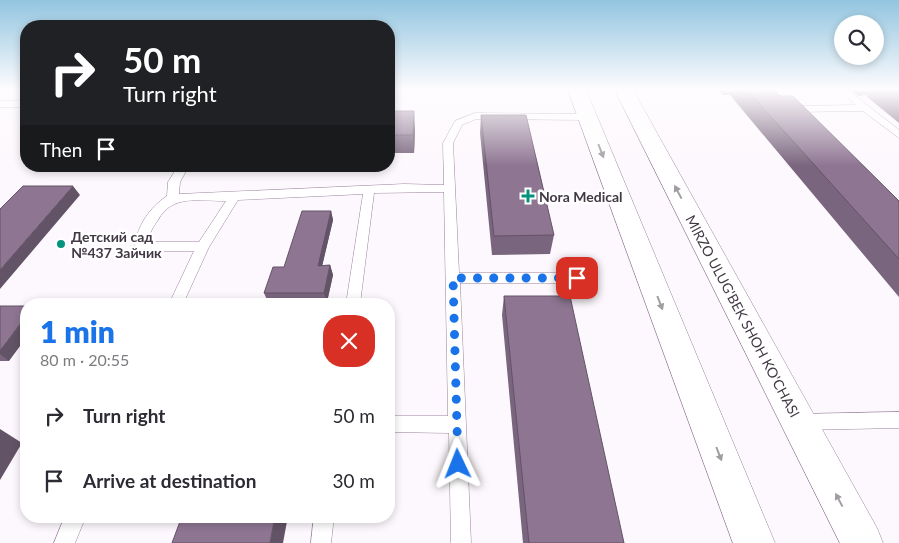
<!DOCTYPE html>
<meta charset="utf-8">
<style>
:root{--surface:#fff;--page:#f7f7f7;--text:#2b2b33;--muted:#7c7c81;--accent:#1a73e8}
body{margin:0;font-family:Lato,sans-serif;background:var(--page);color:var(--text);height:100vh;display:flex;flex-direction:column;font-size:19px;white-space:nowrap}
*{box-sizing:border-box;margin:0}
p{font-size:16px;color:var(--muted)}
.icon{flex:none;width:28px;height:28px;fill:none;stroke:currentColor;stroke-width:2;stroke-linecap:round;stroke-linejoin:round}
.map{position:relative;flex:1;overflow:hidden}
.drawer{position:absolute;left:20px;top:298px;width:375px;height:225px;display:flex;flex-direction:column;background:var(--surface);border-radius:20px;box-shadow:0 2px 8px #0003}
.drawer>*{flex:none}
.banner{position:absolute;left:20px;top:20px;width:375px;height:152px;border-radius:20px;box-shadow:0 2px 8px #0003;background:#202124;color:#fff;overflow:hidden}
.buttons{position:absolute;left:834px;top:15px;display:grid;gap:10px}
.buttons a{display:grid;place-items:center;width:50px;height:50px;border-radius:50%;background:var(--surface);box-shadow:0 2px 8px #0003;font-size:25px}
.pin{position:absolute;display:grid;place-items:center;width:42px;height:42px;color:#fff;margin:-21px;border-radius:10px;box-shadow:0 2px 8px #0006}
.me{position:absolute;width:55px;margin:-28px;rotate:358deg;stroke-linejoin:round;filter:drop-shadow(0 0 4px #0008)}
.turn{display:flex;align-items:center;gap:18px;height:105px;padding:0 20px;font-size:22px}
.turn .icon{width:65px;height:65px;stroke-width:2.5}
.turn b{display:block;font-size:35px;line-height:42px}
.then{display:flex;align-items:center;height:48px;padding:0 20px;background:#0003;gap:10px;font-size:19px}
.round{display:grid;place-items:center;flex:none;width:52px;height:52px;border-radius:20px;background:var(--page)}
.headline{display:flex;align-items:center;justify-content:space-between;height:85px;padding:0 20px}
h1{font-size:30px;font-weight:800;line-height:38px;color:var(--accent)}
ul{padding:0;list-style:none}
li{display:flex;align-items:center;gap:15px;height:65px;padding:0 20px}
li div{flex:1}
li b{display:block;font-size:19px}
li em{font-style:normal}
.map>svg:first-child{display:block}
.lines{fill:none;stroke-linecap:round;stroke-linejoin:round}
.service-casing{stroke:#99839d;stroke-width:1}
.primary-casing{stroke:#99839d;stroke-width:1}
.service{fill:#fff;fill-rule:evenodd}
.primary{fill:#fff;fill-rule:evenodd}
.wall{fill:#7a657e}
.shaded-wall{fill:#635366}
.building{fill:#8e7692;stroke:#635366}
.oneway{fill:#a09ca2}
.route{stroke:#1a73e8;stroke-width:9;stroke-dasharray:0 16.2}
.poi-dot{fill:#03937f;stroke:#fff;stroke-width:2}
.labels{text-anchor:middle;dominant-baseline:central;stroke-width:5;stroke-linejoin:round;paint-order:stroke}
.poi-label{font-size:14px;font-weight:bold;fill:#423944;stroke:#fff;text-anchor:start}
.street-label{font-size:14px;fill:#423944;stroke:#fff}
</style>
<div class="map">
<svg width="899" height="543" viewBox="0 0 899 543">
<rect width="100%" height="100%" fill="#fdf8fd"/>
<g class="lines">
<defs>
<path id="service" d="M771 90H780L797 106 856 105 839 90H848L899 130V138L863 111 795 112Z
M0 101H26V107H0Z
M475 113 587 114 592 117 587 120 476 119 462 125 453 143 459 273H577L584 278 577 283H460L471 543H451L449 433 389 432V416H448L444 192 374 193 360 304H346L363 194 238 200 209 247 183 304H169L194 251H142L135 246C137 226 150 207 167 196L168 182 178 166H189L180 182 179 194 404 184 444 185 443 143 455 121ZM226 201 199 242H149C149 233 153 227 158 220 172 194 199 201 226 201Z
M899 412V428L800 430 794 428 791 422 794 416 800 414Z
M65 516H86L75 543H54Z
M314 516H334L331 543H311Z"/>
<path id="primary" d="M568 90H586L775 543H733Z
M615 90H633L877 528 883 543H840Z"/>
</defs>
<!-- service casing -->
<use href="#service" class="service-casing"/>
<!-- primary casing -->
<use href="#primary" class="primary-casing"/>
<!-- service -->
<use href="#service" class="service"/>
<!-- primary -->
<use href="#primary" class="primary"/>
</g>
<!-- wall -->
<path class="wall" d="M718 90H774L899 201V297L730 95H723Z
M851 90H899V123L866 96 867 95 858 96Z
M389 111 415 129 414 153H389Z
M481 115 554 235 550 254 492 255 480 133Z
M331 211 333 220 322 266 330 265 333 275 327 302H268L264 293 284 267Z
M504 296 624 543H523L502 315Z
M0 306 9 361H0Z"/>
<!-- shaded-wall -->
<path class="shaded-wall" d="M414 111 415 129 414 153 413 135Z
M73 186 80 195 0 289V270Z
M331 211 333 220 320 275 318 266Z
M330 265 333 275 327 302 324 293Z
M26 316V338L9 361 0 354V351Z
M0 429 22 443 0 480Z
M275 516H288L283 543H270Z"/>
<!-- building -->
<path class="building" d="M747 90H774L780 96H793L899 201V259Z
M892 90H899V95Z
M389 111H414L413 135H389Z
M481 115H526L554 235 494 236Z
M23 186H73L0 270V209Z
M302 211H331L318 266 330 265 324 293H264L273 267H284Z
M504 296H570L624 543H529Z
M0 306H26V316L0 351Z
M182 516H275L270 543H172Z"/>
<!-- one-way arrows -->
<defs><path id="oneway-solid" d="M-6-.8H1V-3.2L6.5 0L1 3.2V.8H-6Z" transform="scale(1.25)"/></defs>
<g class="oneway">
<use href="#oneway-solid" transform="translate(601 151) rotate(69)"/>
<use href="#oneway-solid" transform="translate(678 192) rotate(-118)"/>
<use href="#oneway-solid" transform="translate(660 303) rotate(69)"/>
<use href="#oneway-solid" transform="translate(719 454) rotate(69)"/>
<use href="#oneway-solid" transform="translate(839 500) rotate(-118)"/>
</g>
<!-- sky -->
<linearGradient id="sky" x2="0" y2="1"><stop stop-color="#92c5e0"/><stop offset="0.54" stop-color="#fefcfe"/><stop offset="1" stop-color="#fefcfe" stop-opacity="0"/></linearGradient>
<rect width="899" height="166" fill="url(#sky)"/>
<g class="lines">
<!-- route -->
<path class="route" d="M458 464 453 278H577"/>
</g>
<!-- markers -->
<g class="poi-dot">
<path d="M525.5 188.5h5v5h5v5h-5v5h-5v-5h-5v-5h5z"/>
<circle cx="61" cy="244" r="5"/>
</g>
<g class="labels">
<!-- poi labels -->
<g class="poi-label">
<text x="539" y="196">Nora Medical</text>
<text x="71" y="236">Детский сад<tspan x="71" dy="16">№437 Зайчик</tspan></text>
</g>
<!-- street labels -->
<g class="street-label">
<text transform="translate(743 316) rotate(62)">MIRZO ULUG'BEK SHOH KO'CHASI</text>
</g>
</g>
</svg>
<div class="buttons">
<a><svg class="icon" aria-label="search" viewBox="0 0 24 24"><circle cx="10" cy="10" r="6"/><path d="M15 15l6 6"/></svg></a>
</div>
<div class="pin" style="left:577px;top:278px;background:#d93025"><svg class="icon" aria-label="arrive" viewBox="0 0 24 24"><path d="M6 21V4h12l-3 4 3 4H6"/></svg></div>
<svg class="me" style="left:458px;top:464px" viewBox="-20 -20 40 40"><path d="M0-17L14 15 0 8-14 15z" fill="#1a73e8" stroke="#fff" stroke-width="4"/></svg>
<div class="banner">
<div class="turn"><svg class="icon" aria-label="right" viewBox="0 0 24 24"><path d="M7 20v-9h11M14 6l5 5-5 5"/></svg><div><b>50 m</b>Turn right</div></div>
<div class="then">Then<svg class="icon" aria-label="arrive" viewBox="0 0 24 24"><path d="M6 21V4h12l-3 4 3 4H6"/></svg></div>
</div>
<section class="drawer">
<div class="headline"><div><h1>1 min</h1><p>80 m · 20:55</p></div><a class="round" style="background:#d93025;color:#fff"><svg class="icon" aria-label="close" viewBox="0 0 24 24"><path d="M6 6l12 12M18 6L6 18"/></svg></a></div>
<ul>
<li><svg class="icon" aria-label="right" viewBox="0 0 24 24"><path d="M7 20v-9h11M14 6l5 5-5 5"/></svg><div><b>Turn right</b></div><em>50 m</em></li>
<li><svg class="icon" aria-label="arrive" viewBox="0 0 24 24"><path d="M6 21V4h12l-3 4 3 4H6"/></svg><div><b>Arrive at destination</b></div><em>30 m</em></li>
</ul>
</section>
</div>
